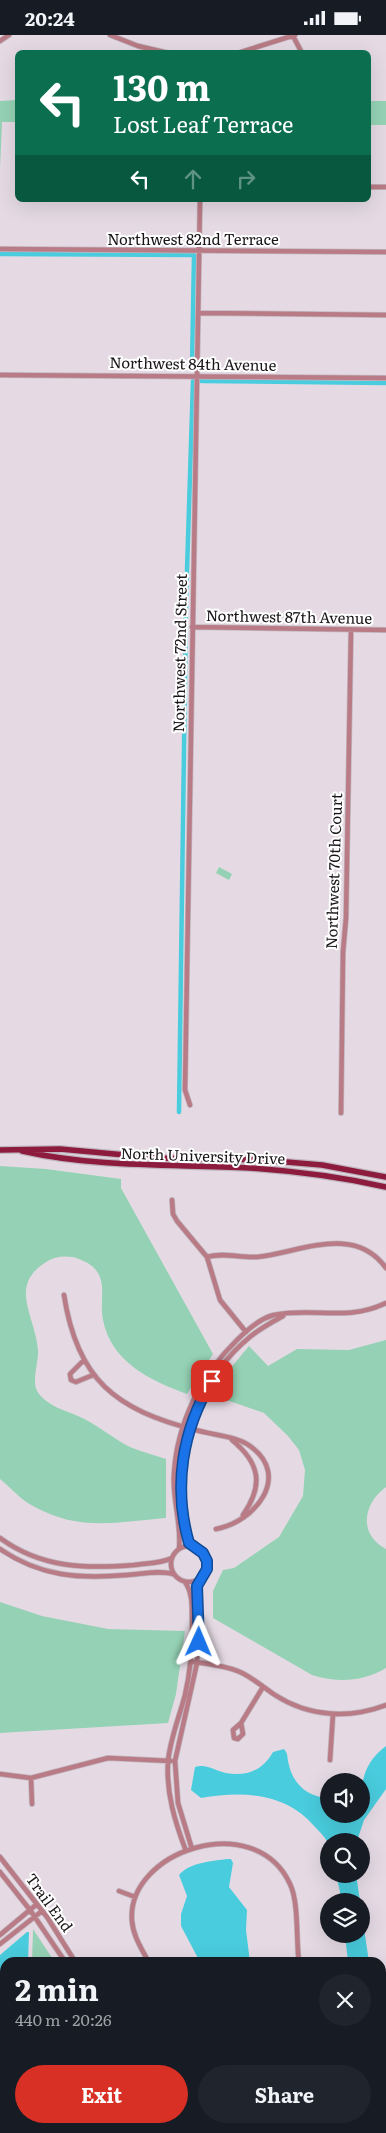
<!DOCTYPE html>
<meta charset="utf-8">
<style>
:root{--surface:#171b24;--page:#20242c;--text:#f1f3f6;--muted:#9ea1a6;--accent:#d93025}
body{margin:0;font-family:Literata,serif;background:var(--page);color:var(--text);height:100vh;display:flex;flex-direction:column;font-size:19px;white-space:nowrap}
*{box-sizing:border-box;margin:0}
p{font-size:16px;color:var(--muted)}
.icon{flex:none;width:28px;height:28px;fill:none;stroke:currentColor;stroke-width:2;stroke-linecap:round;stroke-linejoin:round}
.map{position:relative;flex:1;overflow:hidden}
.sheet{position:absolute;left:0px;top:1922px;width:386px;height:176px;display:flex;flex-direction:column;background:var(--surface);border-radius:15px 15px 0 0;box-shadow:0 5px 20px #0002}
.sheet>*{flex:none}
.guide{position:absolute;left:15px;top:15px;width:356px;height:152px;border-radius:8px;box-shadow:0 5px 20px #0002;background:#0b6e4f;color:#fff;overflow:hidden}
.fabs{position:absolute;left:320px;top:1738px;display:grid;gap:10px}
.fabs a{display:grid;place-items:center;width:50px;height:50px;border-radius:50%;background:var(--surface);box-shadow:0 5px 20px #0002;font-size:25px}
.pin{position:absolute;display:grid;place-items:center;width:42px;height:42px;color:#fff;margin:-21px;border-radius:10px;box-shadow:0 2px 8px #0006}
.me{position:absolute;width:55px;margin:-28px;rotate:1deg;stroke-linejoin:round;filter:drop-shadow(0 0 4px #0008)}
.turn{display:flex;align-items:center;gap:18px;height:105px;padding:0 15px;font-size:22px}
.turn .icon{width:65px;height:65px;stroke-width:2.5}
.turn b{display:block;font-size:35px;line-height:42px}
.lanes{display:flex;align-items:center;height:48px;padding:0 15px;background:#0003;justify-content:center;gap:25px;direction:ltr}
.lanes .off{opacity:.35}
.round{display:grid;place-items:center;flex:none;width:52px;height:52px;border-radius:26px;background:var(--page)}
.headline{display:flex;align-items:center;justify-content:space-between;height:85px;padding:0 15px}
h1{font-size:30px;font-weight:700;line-height:38px}
.primary-button{display:flex;gap:10px;margin-top:auto;padding:10px 15px}
.primary-button a{flex:1;height:58px;border-radius:30px;background:var(--accent);color:#fff;font-size:20px;font-weight:700;line-height:58px;text-align:center}
.primary-button a+a{background:var(--page);color:var(--text)}
.status{display:flex;justify-content:space-between;align-items:center;height:35px;padding:0 25px;background:var(--surface);direction:ltr}
.status svg{height:14px;fill:currentColor}
.map>svg:first-child{display:block}
.green{fill:#95d2b5}
.water{fill:#49ccdd}
.lines{fill:none;stroke-linecap:round;stroke-linejoin:round}
.canal{stroke:#49ccdd;stroke-width:4.5}
.minor-casing{stroke:#c0b6bf;stroke-width:6}
.major-casing{stroke:#c0b6bf;stroke-width:8}
.minor{stroke:#b97b85;stroke-width:4.5}
.major{stroke:#8c1b3d;stroke-width:5.5}
.route-casing{stroke:#114b97;stroke-width:12}
.route{stroke:#1a73e8;stroke-width:9}
.labels{text-anchor:middle;dominant-baseline:central;stroke-width:4;stroke-linejoin:round;paint-order:stroke}
.street-label{font-size:15px;fill:#181417;stroke:#fff}
</style>
<div class="status"><b>20:24</b><svg viewBox="0 0 49 12"><path d="M0 12V9h3v3zM5 12V6h3v6zM10 12V3h3v9zM15 12V0h3v12zM26 1h20v11H26zM47 4h2v5h-2z"/></svg></div>
<div class="map">
<svg width="386" height="2098" viewBox="0 0 386 2098">
<rect width="100%" height="100%" fill="#e5dae4"/>
<!-- green -->
<path class="green" d="M17 65V87H2L0 133V66Z
M369 66H386V90H369Z
M219 832 232 839 229 845 216 838Z
M0 1131 46 1134 121 1144V1153L213 1319 187 1359C151 1346 111 1327 103 1285 98 1261 113 1237 79 1224 68 1220 56 1221 46 1227 8 1251 35 1280 38 1315 39 1328 30 1348 39 1359 50 1372 64 1375 78 1381 97 1389 112 1403 130 1412 142 1417 155 1420 166 1424V1483C117 1487 79 1497 33 1471 21 1465 10 1452 0 1444Z
M386 1305V1452C363 1469 358 1499 386 1514V1633C362 1647 338 1648 312 1640L213 1583V1556L223 1535 234 1533 279 1502 303 1461 305 1435 299 1415 288 1401 264 1378 209 1359 249 1311 268 1331 297 1314 349 1315Z
M0 1567 42 1581 108 1594 185 1596 176 1659 168 1688 0 1698Z
M33 1894 54 1926 55 1927H32Z"/>
<!-- water -->
<path class="water" d="M386 1711V1754L364 1785 357 1806H329V1810C326 1803 320 1797 315 1792 286 1757 242 1756 201 1763L191 1755 195 1732C206 1728 216 1736 226 1738 247 1742 263 1735 273 1717L284 1714C288 1719 287 1720 288 1726 292 1748 306 1762 329 1763V1779H361C361 1750 361 1730 386 1711Z
M228 1824H231L233 1828 229 1852 247 1875 246 1895 250 1927H200L181 1891V1879L187 1861 179 1840C190 1827 213 1826 228 1824Z
M336 1839H356L360 1866H342Z
M361 1873 369 1927H348L345 1899H361Z
M27 1897H29L28 1927 5 1928V1984L0 1987V1920Z
M381 1968 386 1972V2044L381 2032Z
M38 2094H112L113 2098H38Z"/>
<g class="lines">
<!-- canal -->
<path class="canal" d="M0 219 194 220 192 332
M201 346 386 348
M179 1077 186 567 193 346"/>
<defs>
<path id="minor" d="M110 0 138 11 168 18
M293 1 302 18
M0 6 9 0
M238 18 295 0
M369 152H386
M0 214 386 217
M199 278 386 280
M0 340 386 343
M192 592 386 595
M190 1070 185 1055 200 165
M341 1078 343 917 346 883 351 595
M172 1165 173 1179 177 1186 207 1222 220 1265 246 1297
M207 1222C224 1217 239 1223 257 1222 299 1218 354 1188 386 1233
M64 1260C77 1345 116 1375 196 1395 212 1400 237 1401 250 1411 292 1441 255 1487 216 1494
M84 1325 70 1339 71 1345 76 1347 93 1340
M232 1405C260 1428 264 1450 243 1480
M0 1503C41 1533 85 1534 134 1530 146 1528 160 1529 172 1523
M171 1529a18 18 0 1 1 36 0a18 18 0 1 1-36 0Z
M192 1511C183 1500 183 1480 182 1467 175 1406 203 1340 251 1301 261 1293 272 1287 283 1281
M0 1514C41 1542 80 1544 127 1540 142 1539 159 1535 173 1539
M179 1514C182 1489 172 1464 174 1439 177 1388 201 1340 237 1305 247 1295 260 1283 274 1280 313 1272 347 1287 386 1268
M185 1547C192 1557 192 1569 192 1580 193 1607 191 1634 185 1660 179 1683 170 1704 168 1727 166 1758 175 1787 186 1816
M194 1627C209 1629 226 1631 240 1637 253 1643 263 1652 275 1660 309 1682 349 1684 386 1670
M241 1688 243 1699 238 1704 234 1703 233 1695 241 1688 263 1652
M330 1725 333 1679
M0 1739 31 1743 108 1723 171 1726
M31 1743 32 1769
M192 1814 178 1768 175 1726 197 1628 199 1545
M0 1822 47 1882 76 1928
M0 1837 30 1875 66 1928
M119 1856 135 1862
M0 1900 37 1869
M0 1909 42 1876
M149 1928C142 1914 133 1901 132 1886 126 1816 255 1773 290 1849 299 1867 296 1906 299 1928
M134 2094 135 2098
M144 2094 145 2098
M208 2094 209 2098
M302 2098 308 2094"/>
<path id="major" d="M0 1115 60 1114 158 1123 263 1125 322 1130 386 1142
M22 1116C98 1133 174 1129 250 1133 296 1136 341 1142 386 1152"/>
</defs>
<!-- minor casing -->
<use href="#minor" class="minor-casing"/>
<!-- major casing -->
<use href="#major" class="major-casing"/>
<!-- minor -->
<use href="#minor" class="minor"/>
<!-- major -->
<use href="#major" class="major"/>
</g>
<g class="lines">
<defs>
<path id="route" d="M199 1607 197 1551 207 1534V1526L203 1518 189 1508C173 1452 182 1395 212 1346"/>
</defs>
<!-- route casing -->
<use href="#route" class="route-casing"/>
<!-- route -->
<use href="#route" class="route"/>
</g>
<g class="labels">
<!-- street labels -->
<g class="street-label">
<text x="193" y="203">Northwest 82nd Terrace</text>
<text transform="translate(193 328) rotate(1)">Northwest 84th Avenue</text>
<text transform="translate(289 581) rotate(1)">Northwest 87th Avenue</text>
<text transform="translate(179 618) rotate(-89)">Northwest 72nd Street</text>
<text transform="translate(333 836) rotate(-88)">Northwest 70th Court</text>
<text transform="translate(203 1120) rotate(2)">North University Drive</text>
<text transform="translate(50 1867) rotate(54)">Trail End</text>
</g>
</g>
</svg>
<div class="fabs">
<a><svg class="icon" aria-label="sound" viewBox="0 0 24 24"><path d="M4 9h4l5-4v14l-5-4H4zM17 9q2 3 0 6"/></svg></a>
<a><svg class="icon" aria-label="search" viewBox="0 0 24 24"><circle cx="10" cy="10" r="6"/><path d="M15 15l6 6"/></svg></a>
<a><svg class="icon" aria-label="layers" viewBox="0 0 24 24"><path d="M12 4l9 5-9 5-9-5zM3 14l9 5 9-5"/></svg></a>
</div>
<div class="pin" style="left:212px;top:1346px;background:#d93025"><svg class="icon" aria-label="arrive" viewBox="0 0 24 24"><path d="M6 21V4h12l-3 4 3 4H6"/></svg></div>
<svg class="me" style="left:199px;top:1607px" viewBox="-20 -20 40 40"><path d="M0-17L14 15 0 8-14 15z" fill="#1a73e8" stroke="#fff" stroke-width="4"/></svg>
<div class="guide">
<div class="turn"><svg class="icon" aria-label="left" viewBox="0 0 24 24"><path d="M17 20v-9H6M10 6l-5 5 5 5"/></svg><div><b>130 m</b>Lost Leaf Terrace</div></div>
<div class="lanes"><svg class="icon" aria-label="left" viewBox="0 0 24 24"><path d="M17 20v-9H6M10 6l-5 5 5 5"/></svg><svg class="icon off" aria-label="ahead" viewBox="0 0 24 24"><path d="M12 20V5M6 11l6-6 6 6"/></svg><svg class="icon off" aria-label="right" viewBox="0 0 24 24"><path d="M7 20v-9h11M14 6l5 5-5 5"/></svg></div>
</div>
<section class="sheet">
<div class="headline"><div><h1>2 min</h1><p>440 m · 20:26</p></div><a class="round"><svg class="icon" aria-label="close" viewBox="0 0 24 24"><path d="M6 6l12 12M18 6L6 18"/></svg></a></div>
<div class="primary-button"><a>Exit</a><a>Share</a></div>
</section>
</div>
